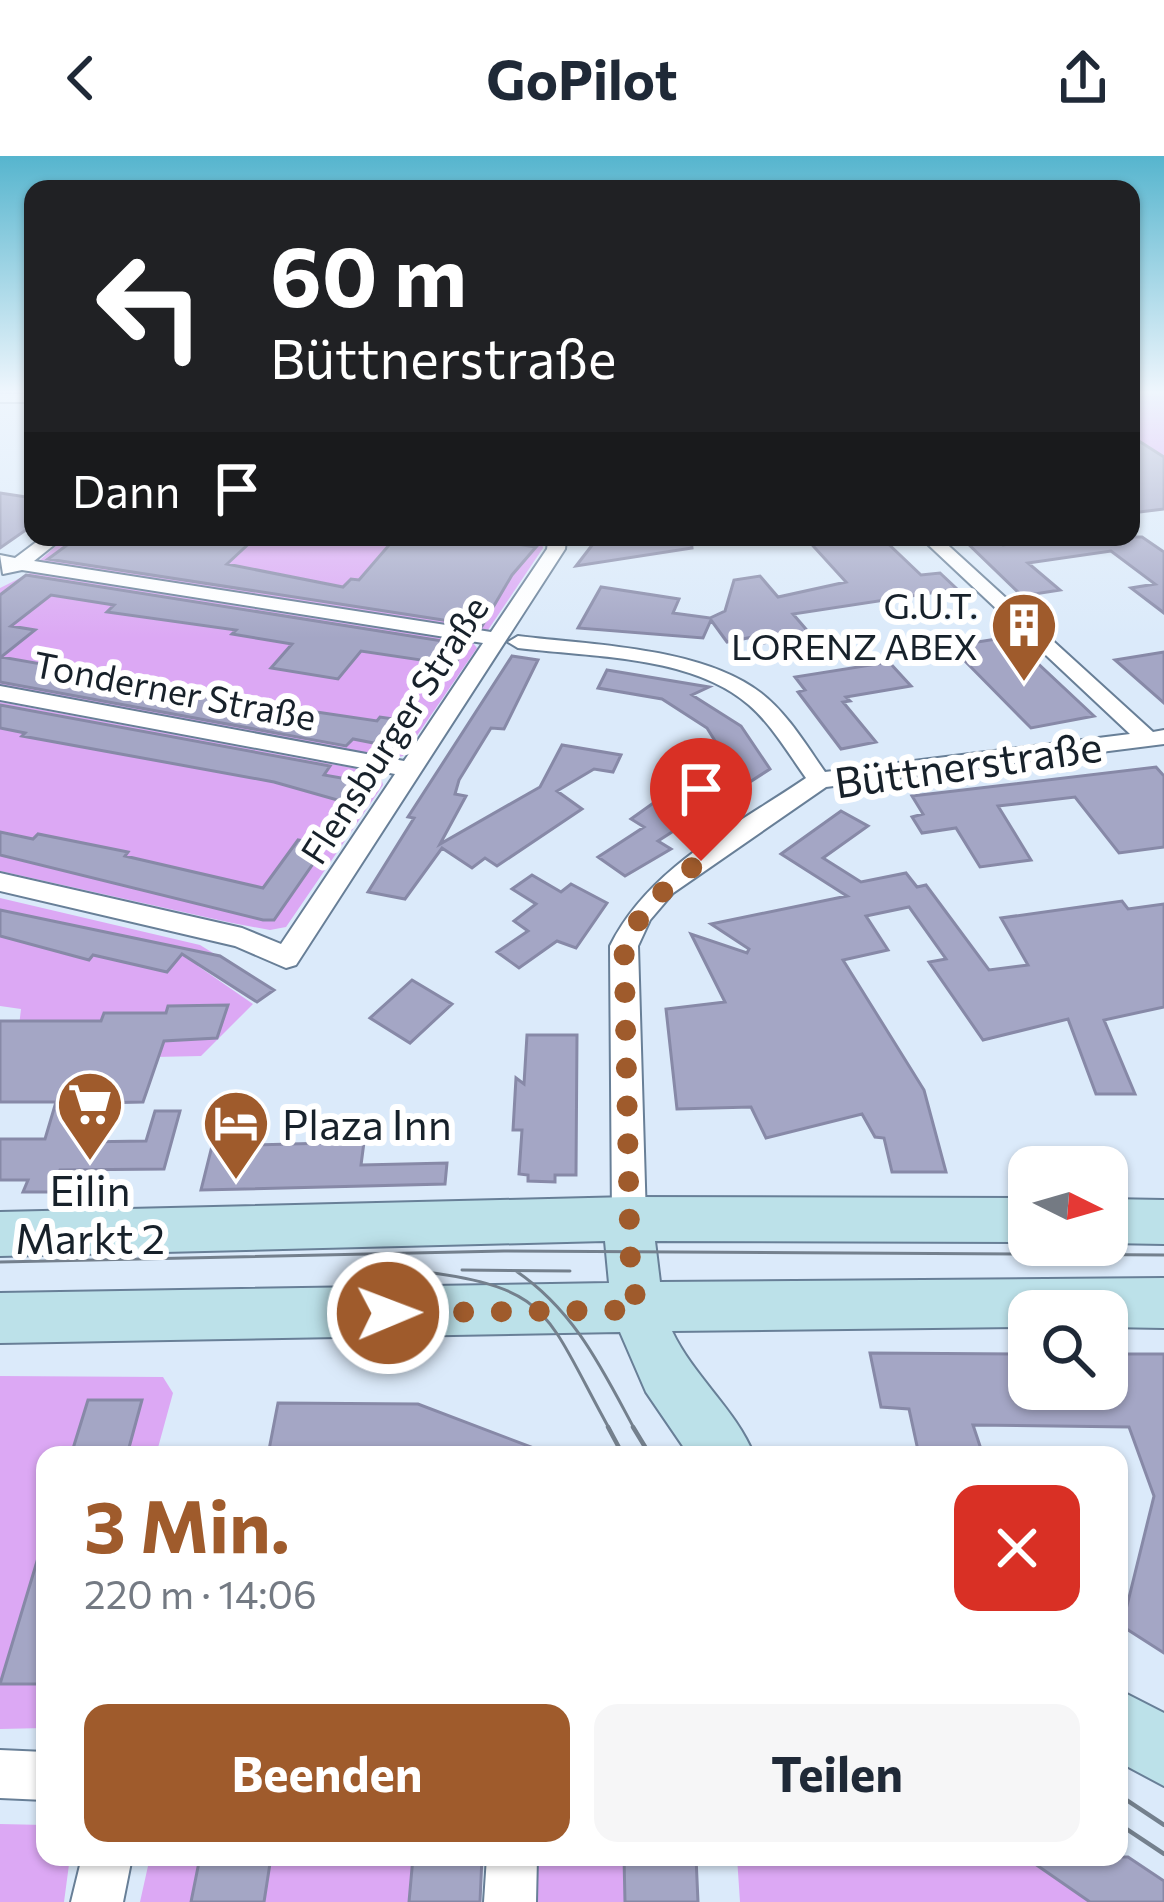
<!DOCTYPE html>
<html lang="de">
<meta charset="utf-8">
<style>
:root{--surface:#fff;--page:#f6f6f7;--text:#1f2937;--muted:#747a83;--accent:#9f5b2c}
body{margin:0;font-family:Commissioner,sans-serif;background:var(--page);color:var(--text);height:100vh;display:flex;flex-direction:column;font-size:45px;white-space:nowrap}
*{box-sizing:border-box;margin:0}
p{font-size:39px;color:var(--muted)}
.icon{flex:none;width:66px;height:66px;fill:none;stroke:currentColor;stroke-width:2;stroke-linecap:round;stroke-linejoin:round}
.map{position:relative;flex:1;overflow:hidden}
.details{position:absolute;left:36px;top:1290px;width:1092px;height:420px;display:flex;flex-direction:column;background:var(--surface);border-radius:24px;box-shadow:0 3px 9px #0004}
.details>*{flex:none}
.banner{position:absolute;left:24px;top:24px;width:1116px;height:366px;border-radius:24px;box-shadow:0 3px 9px #0004;background:#202124;color:#fff;overflow:hidden}
.needle{width:78px;rotate:95deg}
.controls{position:absolute;left:1008px;top:990px;display:grid;gap:24px}
.controls a{display:grid;place-items:center;width:120px;height:120px;border-radius:24px;background:var(--surface);box-shadow:0 3px 9px #0004;font-size:60px}
.pin{position:absolute;display:grid;place-items:center;width:102px;height:102px;color:#fff;margin:-123px -51px;border-radius:50% 50% 50% 0;rotate:-45deg;box-shadow:0 0 12px #0007}
.pin .icon{rotate:45deg}
.me{position:absolute;width:132px;margin:-66px;rotate:89deg;stroke-linejoin:round;filter:drop-shadow(0 0 9px #0008)}
.turn{display:flex;align-items:center;gap:42px;height:252px;padding:0 48px;font-size:54px}
.turn .icon{width:156px;height:156px;stroke-width:2.5}
.turn b{display:block;font-size:84px;line-height:102px}
.then{display:flex;align-items:center;height:114px;padding:0 48px;background:#0003;gap:24px;font-size:45px}
.round{display:grid;place-items:center;flex:none;width:126px;height:126px;border-radius:24px;background:var(--page)}
.overview{display:flex;align-items:center;justify-content:space-between;height:204px;padding:0 48px}
h1{font-size:72px;font-weight:700;line-height:90px;color:var(--accent)}
.primary-button{display:flex;gap:24px;margin-top:auto;padding:24px 48px}
.primary-button a{flex:1;height:138px;border-radius:24px;background:var(--accent);color:#fff;font-size:48px;font-weight:700;line-height:138px;text-align:center}
.primary-button a+a{background:var(--page);color:var(--text)}
header{display:flex;justify-content:space-between;align-items:center;height:156px;padding:0 48px;background:var(--surface);font-size:54px;font-weight:700}
.map>svg:first-child{display:block}
.green{fill:#dca8f4}
.building{fill:#a4a6c5;stroke:#8789a7;stroke-width:3}
.lines{fill:none;stroke-linecap:round;stroke-linejoin:round}
.street-casing{stroke:#687f97;stroke-width:4}
.secondary-casing{stroke:#687f97;stroke-width:4}
.street{fill:#fff;fill-rule:evenodd}
.secondary{fill:#bce1e9;fill-rule:evenodd}
.tram-far1{stroke:#74808d;stroke-width:3}
.tram{stroke:#74808d;stroke-width:4.5}
.route{stroke:#9f5b2c;stroke-width:21;stroke-dasharray:0 37.8}
.labels{text-anchor:middle;dominant-baseline:central;stroke-width:12;stroke-linejoin:round;paint-order:stroke}
.far-poi-label{font-size:36px;fill:#17212a;stroke:#fff;text-anchor:end}
.far-street-label{font-size:36px;fill:#17212a;stroke:#fff}
.street-label{font-size:42px;fill:#17212a;stroke:#fff}
.poi-label{font-size:42px;fill:#17212a;stroke:#fff;text-anchor:start}
</style>
<header><svg class="icon" aria-label="back" viewBox="0 0 24 24"><path d="M15 5l-7 7 7 7"/></svg>GoPilot<svg class="icon" aria-label="share" viewBox="0 0 24 24"><path d="M12 15V3M7 8l5-5 5 5M5 13v7h14v-7"/></svg></header>
<div class="map">
<svg width="1164" height="1746" viewBox="0 0 1164 1746">
<rect width="100%" height="100%" fill="#dbeafa"/>
<!-- green -->
<path class="green" d="M1131 237H1164V309L1131 312Z
M66 381H502L542 387 543 392 488 474 39 405Z
M30 417 473 487 477 492 403 600 388 603 0 532V432Z
M0 546 380 617 383 629 286 771 270 774 232 767 0 715Z
M0 742 200 789 213 797 198 810 253 848 201 900 15 904 21 853 0 850Z
M0 1220 163 1221 173 1237 156 1299H45V1572L0 1573Z
M0 1668 45 1669V1701H70L64 1746H0Z
M150 1701H413L409 1746H140Z
M530 1701H624L625 1746H528Z
M737 1701H1025L1090 1746H740Z"/>
<!-- building -->
<path class="building" d="M1131 280 1164 301V353L1131 357Z
M0 337 33 342V369L0 392Z
M78 381H256L227 408 343 431 351 423 359 424 396 381H470L536 391 512 419 482 470 48 403Z
M645 381H691L692 392 576 410 593 388Z
M805 381H881L921 419 940 417 957 433 793 458 811 479 758 488 753 481 727 486 711 464 703 482 578 472 601 431 679 443 673 457 710 462 725 455 734 424 760 420 778 441 846 426Z
M961 381H993L1003 389 1056 381H1142L1164 396V457L1131 432 1155 428 1111 395 1028 407 1060 434 1022 440Z
M26 419 468 489 454 509 361 495 338 523 271 512 292 488 232 478 236 474 107 456 114 449 51 439 11 470 35 474 1 501 303 554 377 565 380 561 400 564 397 569 408 571 394 591 353 583 346 590 0 526V439Z
M996 483 1002 488 1015 486 1094 560 1031 572 956 496 971 493 965 488Z
M1164 496V547L1115 504Z
M512 500 538 504 504 573 491 572 459 624 455 638 466 640 440 688 540 631 562 589 621 599 613 616 594 613 557 635 582 653 497 710 485 702 472 712 442 692 405 743 368 736 414 662 408 661Z
M889 506 911 530 846 541 850 545 843 546 876 586 841 593 798 536 805 534 795 521Z
M607 514 709 531 692 539 741 570 770 613 658 685 671 693 625 720 598 701 644 671 631 663 673 633 683 639 730 609 707 572 662 543 598 532Z
M0 549 330 610 324 619 370 627 355 649 274 626 22 580 25 577 0 572Z
M1156 611 1164 620V691L1119 697 1075 641 998 650 1031 704 980 711 956 672 922 677 912 661 923 658 912 640Z
M841 655 868 670 823 702 861 726 906 717 917 731 926 729 989 814 1028 809 1001 762 1122 745 1128 753 1164 748V851L1104 864 1135 938H1096L1068 863 983 884 929 806 946 803 909 751 866 760 888 794 843 804 924 934 946 1016H892L884 982 875 981 862 958 766 982 751 951 677 953 666 853 725 846 691 778 747 797 749 793 711 768 847 740 781 698Z
M0 676 33 683 38 678 128 696 125 700 263 732 298 684 326 689 274 764H263L0 699Z
M532 719 561 736 571 728 607 747 576 792 557 785 519 812 497 796 528 775 514 765 536 748 512 733Z
M0 754 220 800 274 834 257 846 182 798 167 816 93 799 89 804 0 780Z
M412 824 452 848 410 887 370 862Z
M228 849 217 882 164 885 143 946 96 947 81 986 146 985 155 955H180L164 1013 60 1014 52 1036H23L28 1024H0V983H45L56 946H0V865H101L104 857H166L168 850Z
M527 879H577L576 1019H555V1026L528 1025V1019L519 1018 522 974H513L516 922 524 928Z
M364 986 361 1009 447 1007 445 1028 201 1034 212 990Z
M870 1197 1029 1198V1233H1107V1198H1164V1497L1122 1470 1154 1340 1129 1271 973 1269 983 1299H919L909 1253 881 1251Z
M88 1244H142L127 1299H71Z
M278 1247 418 1248 552 1299H268Z
M41 1392 45 1393V1528H0Z
M200 1701H271L264 1746H191Z
M413 1701H482L480 1746H409Z
M624 1701H696L698 1746H625Z
M1025 1701H1128L1164 1725V1746H1090Z"/>
<g class="lines">
<defs>
<path id="street" d="M0 238H33V246H0Z
M43 381H64L34 405 491 476 547 393 548 386 540 381 566 383 565 393 296 809 286 812 235 790 0 735V717L242 772 281 788 395 618 0 544V530L404 605 483 487 22 414 3 418 0 399 15 402Z
M920 381H939L1153 576 1164 574V588L826 631 673 737 650 764 638 790 646 1063 641 1074 629 1079 617 1074 612 1063 610 790C649 711 734 671 806 622 788 597 772 569 749 549 692 499 590 501 518 492L508 486 518 480C590 489 702 491 761 537 787 557 806 589 825 616L1130 578Z
M0 1594 45 1596V1644L0 1642Z
M82 1701H132L123 1746H71Z
M487 1701H537L536 1746H484Z"/>
<path id="secondary" d="M629 1041 1029 1042V1086L655 1085 660 1126 1164 1122V1172L1107 1171V1155H1029V1171L672 1175C694 1221 736 1254 754 1299H689L646 1236 620 1176 0 1187V1137L609 1127 605 1085 0 1100V1056Z
M1107 1043 1164 1044V1088L1107 1087Z
M1119 1534 1164 1557V1630L1119 1606Z"/>
</defs>
<!-- street casing -->
<use href="#street" class="street-casing"/>
<!-- secondary casing -->
<use href="#secondary" class="secondary-casing"/>
<!-- street -->
<use href="#street" class="street"/>
<!-- secondary -->
<use href="#secondary" class="secondary"/>
<!-- tram-far1 -->
<path class="tram-far1" d="M0 1106 504 1095 1164 1099
M402 1113C553 1130 542 1151 610 1274
M462 1114 570 1115
M516 1115C575 1155 602 1213 635 1274"/>
<!-- tram -->
<path class="tram" d="M608 1271 623 1299
M633 1271 650 1299
M1119 1639 1164 1669
M1119 1668 1164 1698"/>
</g>
<!-- sky -->
<linearGradient id="sky" x2="0" y2="1"><stop stop-color="#56b5ce"/><stop offset="0.49" stop-color="#eff6fd"/><stop offset="1" stop-color="#eff6fd" stop-opacity="0"/></linearGradient>
<rect width="1164" height="482" fill="url(#sky)"/>
<g class="lines">
<!-- route -->
<path class="route" d="M388 1157 637 1154 630 1099 624 790C643 751 666 730 701 705"/>
</g>
<!-- icons -->
<defs>
<symbol id="building-pin" viewBox="-11 -11 22 30"><path d="M0 17L-7.5 6A9.5 9.5 0 1 1 7.5 6Z" fill="#9f5b2c" stroke="#fff"/><path d="M-4-6H4V6H1V3H-1V6H-4ZM-2.5-4.3h1.7v1.8h-1.7ZM.8-4.3h1.7v1.8H.8ZM-2.5-1h1.7V.8h-1.7ZM.8-1h1.7V.8H.8Z" fill="#fff"/></symbol>
<symbol id="supermarket-pin" viewBox="-11 -11 22 30"><path d="M0 17L-7.5 6A9.5 9.5 0 1 1 7.5 6Z" fill="#9f5b2c" stroke="#fff"/><path d="M-6-5.5h2.5l.6 2H6L4.5 2H-2.5L-4.4-4H-6ZM-1.5 3.2a1.3 1.3 0 1 0 .1 0ZM3 3.2a1.3 1.3 0 1 0 .1 0Z" fill="#fff"/></symbol>
<symbol id="hotel-pin" viewBox="-11 -11 22 30"><path d="M0 17L-7.5 6A9.5 9.5 0 1 1 7.5 6Z" fill="#9f5b2c" stroke="#fff"/><path d="M-6-4.5h1.5V1H6V5H4.5V3h-9V5H-6ZM-4 0a1.8 1.8 0 1 1 3.6 0ZM.5 0V-2.5h3Q6-2.5 6 0Z" fill="#fff"/></symbol>
</defs>
<g fill-rule="evenodd">
<use href="#building-pin" x="986" y="431" width="76" height="104"/>
<use href="#supermarket-pin" x="52" y="910" width="76" height="104"/>
<use href="#hotel-pin" x="198" y="929" width="76" height="104"/>
</g>
<g class="labels">
<!-- far-poi labels -->
<g class="far-poi-label">
<text x="978" y="448">G.U.T.<tspan x="978" dy="41">LORENZ ABEX</tspan></text>
</g>
<!-- far-street labels -->
<g class="far-street-label">
<text transform="translate(175 533) rotate(11)">Tonderner Straße</text>
<text transform="translate(393 573) rotate(-57)">Flensburger Straße</text>
</g>
<!-- street labels -->
<g class="street-label">
<text transform="translate(968 607) rotate(-8)">Büttnerstraße</text>
</g>
<!-- poi labels -->
<g class="poi-label">
<text x="282" y="967">Plaza Inn</text>
<text x="90" y="1033" text-anchor="middle">Eilin<tspan x="90" dy="48">Markt 2</tspan></text>
</g>
</g>
</svg>
<div class="controls">
<a><svg class="needle" viewBox="-14 -14 28 28"><path d="M0-13l5 13h-10z" fill="#e53935"/><path d="M0 13l5-13h-10z" fill="#747a83"/></svg></a>
<a><svg class="icon" aria-label="search" viewBox="0 0 24 24"><circle cx="10" cy="10" r="6"/><path d="M15 15l6 6"/></svg></a>
</div>
<div class="pin" style="left:701px;top:705px;background:#d93025"><svg class="icon" aria-label="arrive" viewBox="0 0 24 24"><path d="M6 21V4h12l-3 4 3 4H6"/></svg></div>
<svg class="me" style="left:388px;top:1157px" viewBox="-20 -20 40 40"><circle r="17" fill="#9f5b2c" stroke="#fff" stroke-width="3"/><path d="M0-11L8 9 0 5-8 9z" fill="#fff"/></svg>
<div class="banner">
<div class="turn"><svg class="icon" aria-label="left" viewBox="0 0 24 24"><path d="M17 20v-9H6M10 6l-5 5 5 5"/></svg><div><b>60 m</b>Büttnerstraße</div></div>
<div class="then">Dann<svg class="icon" aria-label="arrive" viewBox="0 0 24 24"><path d="M6 21V4h12l-3 4 3 4H6"/></svg></div>
</div>
<section class="details">
<div class="overview"><div><h1>3 Min.</h1><p>220 m · 14:06</p></div><a class="round" style="background:#d93025;color:#fff"><svg class="icon" aria-label="close" viewBox="0 0 24 24"><path d="M6 6l12 12M18 6L6 18"/></svg></a></div>
<div class="primary-button"><a>Beenden</a><a>Teilen</a></div>
</section>
</div>
